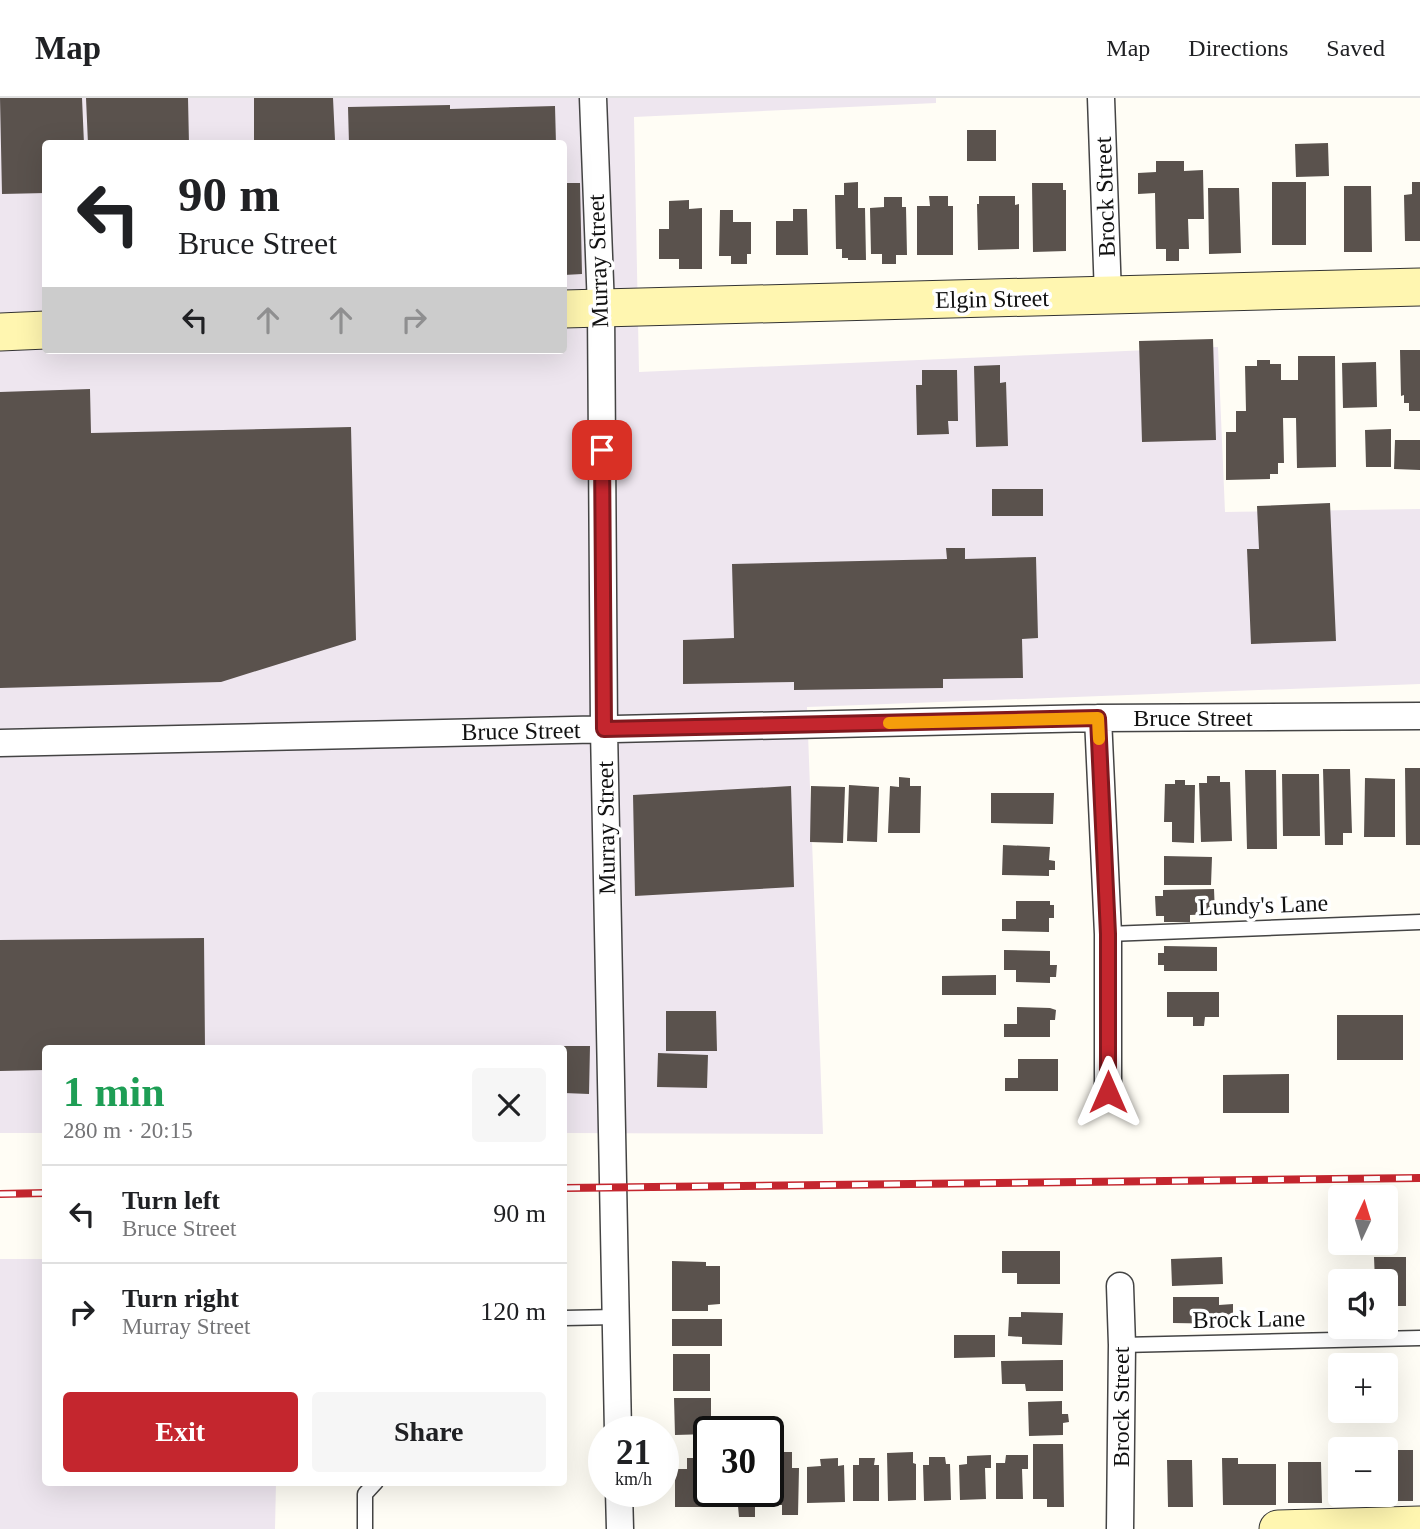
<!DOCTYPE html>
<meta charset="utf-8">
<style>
:root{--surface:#fff;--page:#f6f6f6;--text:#202124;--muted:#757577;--line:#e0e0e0;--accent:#c4262e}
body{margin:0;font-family:"Times New Roman",serif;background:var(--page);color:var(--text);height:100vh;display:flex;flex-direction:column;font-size:26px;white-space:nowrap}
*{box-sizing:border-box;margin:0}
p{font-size:23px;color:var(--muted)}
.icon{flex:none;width:38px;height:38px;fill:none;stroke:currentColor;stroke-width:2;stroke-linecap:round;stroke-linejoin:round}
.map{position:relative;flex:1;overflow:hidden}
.side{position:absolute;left:42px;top:947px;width:525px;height:441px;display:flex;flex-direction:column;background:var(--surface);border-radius:7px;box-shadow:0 7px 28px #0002}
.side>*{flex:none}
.banner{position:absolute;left:42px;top:42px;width:525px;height:214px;border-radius:7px;box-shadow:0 7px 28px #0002;background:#fff;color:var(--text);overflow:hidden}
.needle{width:46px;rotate:4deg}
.controls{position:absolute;left:1328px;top:1087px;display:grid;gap:14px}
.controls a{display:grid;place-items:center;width:70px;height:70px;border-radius:7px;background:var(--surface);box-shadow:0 7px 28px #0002;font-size:35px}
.speed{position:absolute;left:588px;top:1318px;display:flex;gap:14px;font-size:35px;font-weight:700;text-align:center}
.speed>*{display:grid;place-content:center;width:91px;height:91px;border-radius:50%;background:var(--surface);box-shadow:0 7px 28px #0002;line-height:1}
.speed small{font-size:18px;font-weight:400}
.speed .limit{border:4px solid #111;border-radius:10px;background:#fff;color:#111}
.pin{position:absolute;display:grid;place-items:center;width:60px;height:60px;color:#fff;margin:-30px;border-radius:14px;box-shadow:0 4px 10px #0006}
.me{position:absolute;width:77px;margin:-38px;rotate:0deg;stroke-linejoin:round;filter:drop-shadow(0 0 5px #0008)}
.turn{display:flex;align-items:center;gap:24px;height:147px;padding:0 21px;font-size:32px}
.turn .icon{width:91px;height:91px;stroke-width:2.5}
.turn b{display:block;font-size:49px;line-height:60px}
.lanes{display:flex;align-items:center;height:66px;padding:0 21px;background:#0003;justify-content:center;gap:35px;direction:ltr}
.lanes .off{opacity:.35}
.round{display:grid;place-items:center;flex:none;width:74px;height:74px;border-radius:7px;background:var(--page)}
.head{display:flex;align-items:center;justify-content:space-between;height:119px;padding:0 21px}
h1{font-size:42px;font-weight:600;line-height:52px;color:#1e9e55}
.button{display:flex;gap:14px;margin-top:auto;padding:14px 21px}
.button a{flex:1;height:80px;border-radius:7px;background:var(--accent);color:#fff;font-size:28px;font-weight:600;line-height:80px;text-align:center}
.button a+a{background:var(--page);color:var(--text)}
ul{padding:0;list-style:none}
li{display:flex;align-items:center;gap:21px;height:98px;padding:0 21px;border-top:2px solid var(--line)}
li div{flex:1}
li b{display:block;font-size:26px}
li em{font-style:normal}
header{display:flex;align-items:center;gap:42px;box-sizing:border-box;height:98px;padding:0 35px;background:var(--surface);border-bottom:2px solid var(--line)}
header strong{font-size:33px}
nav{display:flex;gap:38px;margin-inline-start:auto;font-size:24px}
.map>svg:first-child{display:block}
.industrial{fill:#eee6ef;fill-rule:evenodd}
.building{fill:#5a524d}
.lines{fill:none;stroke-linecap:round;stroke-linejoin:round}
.lane-casing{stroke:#444;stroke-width:17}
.street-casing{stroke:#444;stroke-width:29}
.secondary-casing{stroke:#333;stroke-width:39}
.lane{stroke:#fff;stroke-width:14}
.street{stroke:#fff;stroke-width:26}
.secondary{stroke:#fff6b0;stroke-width:37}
.rail-casing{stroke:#c4262e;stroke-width:8}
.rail{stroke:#fff;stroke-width:5;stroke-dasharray:16;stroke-linecap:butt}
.route-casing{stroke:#7f191e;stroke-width:18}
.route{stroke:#c4262e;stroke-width:12}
.slow{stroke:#f59e0b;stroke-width:12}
.labels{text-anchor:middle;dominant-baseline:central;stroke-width:7;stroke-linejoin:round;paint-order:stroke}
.street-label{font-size:24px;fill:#111;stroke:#fff}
</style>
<header>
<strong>Map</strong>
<nav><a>Map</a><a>Directions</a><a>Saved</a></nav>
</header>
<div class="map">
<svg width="1420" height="1431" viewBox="0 0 1420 1431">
<rect width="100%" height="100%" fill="#fffdf5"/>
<!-- industrial -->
<path class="industrial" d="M0 0H936V5L634 19 639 274 1218 249 1225 414 1420 411V586L807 609 823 1036 564 1035V950H46L45 1035H0ZM46 46H564V252H46Z
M0 1161H45L46 1384H276L275 1431H0Z"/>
<!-- building -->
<path class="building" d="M0 0H82L84 46H46V95L2 96Z
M86 0H188L189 46H88Z
M254 0H333L335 42 290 43V46L254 44Z
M450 7V11L555 8 556 46H349L348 9Z
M967 32H996V63H967Z
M1328 45 1329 78 1296 79 1295 46Z
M1156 63H1184V73L1203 72 1204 121H1188L1189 151H1179V163H1166V151H1156L1155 95 1138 96V75L1156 74Z
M858 84V110H865L866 162H848V160H842V151H836L835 97H844V85Z
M1272 84H1306V147H1272Z
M1412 84H1420V143H1405L1404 97 1412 96Z
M564 85H580L582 176 564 177Z
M1032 85H1063V92H1066V153L1033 154Z
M1344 88H1371L1372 154H1344Z
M1208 90H1239L1241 155 1209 156Z
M929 98H948V108H953V157H917V108H930Z
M979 98H1015V107L1019 106V151L978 152 977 106H979Z
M884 99H902V109H906L907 157H896V166H882V156H871L870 110 884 109Z
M689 102V111L702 110V171H679V161H659V131H669V103Z
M793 111H807L808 157H776V123H793Z
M720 112H733V124H751V156H747V166H731V158H719Z
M1213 241 1216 342 1142 344 1139 243Z
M1400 252H1420V313H1409V305H1404V297L1401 298Z
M1298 258H1335L1336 369 1297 370 1296 320H1283L1284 365H1278V376H1270V381L1226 382V334H1236V313H1246L1245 268H1257V262H1270V266H1281V282H1298Z
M1376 264 1377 309 1343 310 1342 265Z
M1000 267V285L1006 284 1008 348 976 349 974 268Z
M922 272H957L958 323H948L949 336 917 337 916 287H922Z
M90 291 91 335 351 329 356 542 221 584 0 590V294Z
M1391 331V369H1366L1365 332Z
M1395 342H1420V372L1394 371Z
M992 391H1043V418H992Z
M1330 405 1336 543 1251 546 1247 451H1259L1257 408Z
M946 450H965V461L1036 459 1038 540 1022 541 1023 580 943 581V590L794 592V584L683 586V542L734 540 732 466 947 461Z
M1405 670H1420V747H1406Z
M1323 671H1350L1352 735H1343V747H1325Z
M1245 672H1276L1277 751H1247Z
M1282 676H1319L1320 738H1283Z
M1207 678H1220V684H1230L1232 743 1201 744 1199 685H1207Z
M899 679 910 680V688H921L920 735H888L890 688 899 689Z
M1365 680 1395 681V739H1364Z
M1175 682H1185V687H1195L1194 745 1172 744V724H1164L1165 686H1175Z
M849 687 879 689 877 744 847 743Z
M791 688 794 789 635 798 633 697Z
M811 688 845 689 843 745 810 744Z
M991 695H1054L1053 726 991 725Z
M1003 747 1050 749 1049 762 1055 763V772H1049V778L1002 777Z
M1164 758 1212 759 1211 787H1164Z
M1214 791 1215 816 1190 817V824H1164V818H1156L1155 798H1163V792Z
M1016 803H1050V807H1054V820H1049V834L1002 833V821H1016Z
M204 840 205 950H46V972L0 973V842Z
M1164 848 1217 849V873H1164V867H1158V855H1164Z
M1004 852 1050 853V867H1057L1056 879H1050V885L1016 884V872H1004Z
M996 877V897H942V878Z
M1167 894H1219V919H1205L1204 928H1193V919H1167Z
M1017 909 1050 910 1056 912 1055 922H1050V939H1004V926H1017Z
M666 913H716L717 953H666Z
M1337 917H1403V962H1337Z
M448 947 550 948V950H448Z
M564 948H590L589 996 564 995Z
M658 955 708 957 707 990 657 989Z
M1018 961H1058V993H1005V980H1018Z
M1289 976V1015H1223V977Z
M1002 1153H1060V1186H1017V1175H1002Z
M1222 1159 1223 1186 1172 1188 1171 1161Z
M1374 1159H1406V1208H1386V1183H1375Z
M672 1163 706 1164V1168H720V1206L708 1207V1213H672Z
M1331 1178 1370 1180V1183H1340V1198H1331Z
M1173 1199H1219V1207L1233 1206V1226L1173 1225Z
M1021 1214 1063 1215 1062 1247 1022 1246V1239L1008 1238 1009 1219H1021Z
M672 1221H722V1248H672Z
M954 1237H995V1259L954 1260Z
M673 1256H710V1293H673Z
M1063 1262V1293H1026L1025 1286H1002L1001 1263Z
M674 1300H711V1334H709V1336L675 1337Z
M1062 1303V1316H1068L1069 1324 1063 1325V1337L1029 1338 1028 1304Z
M1360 1339V1351H1344V1340Z
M1381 1345H1395L1394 1352H1413V1403H1381V1396H1386V1351H1381Z
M1033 1346H1063L1064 1409H1047V1401H1033Z
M771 1354H792V1370H799L798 1417H782V1407H764V1393H768Z
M913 1354V1365L916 1366V1402L888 1403 887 1355Z
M1340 1356V1396H1371L1372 1404 1335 1406 1333 1357Z
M991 1357V1370H985L986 1401 960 1402 959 1367 967 1366V1358Z
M1006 1357H1028V1371H1022L1023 1401H996V1365H1005Z
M929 1359H945L946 1366H950L951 1402 924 1403 923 1367H929Z
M687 1360H709V1393H712V1409H675V1371H687Z
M838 1360V1368L844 1367 845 1404 807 1405V1369L821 1368 820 1361Z
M859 1360H875L874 1367H879V1403H853V1367H859Z
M1222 1360H1238V1366H1276V1407H1223Z
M1167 1362H1192L1193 1409H1168Z
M1288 1364H1321L1322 1405H1288Z
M720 1393H758V1407H755V1419H739L738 1408H720Z"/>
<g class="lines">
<defs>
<path id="lane" d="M1108 836 1420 824
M564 1220 616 1219
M1122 1247 1420 1240
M365 1431V1396L376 1384"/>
<path id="street" d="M593 0 601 210 604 631 618 1334
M1101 0 1108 198
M1098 620 1108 836V994
M0 645 1098 620 1420 618
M1120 1188 1122 1247 1120 1431
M619 1393 620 1431"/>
<path id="secondary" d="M564 211 1420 189
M0 234 46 232
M1278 1431 1420 1427"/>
</defs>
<!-- lane casing -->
<use href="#lane" class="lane-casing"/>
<!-- street casing -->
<use href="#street" class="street-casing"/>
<!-- secondary casing -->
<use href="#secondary" class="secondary-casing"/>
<!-- lane -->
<use href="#lane" class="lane"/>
<!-- street -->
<use href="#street" class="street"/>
<!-- secondary -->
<use href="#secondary" class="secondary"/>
<defs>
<path id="rail" d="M564 1090 1420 1080
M0 1096 46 1095"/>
</defs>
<!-- rail casing -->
<use href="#rail" class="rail-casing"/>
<!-- rail -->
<use href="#rail" class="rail"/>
</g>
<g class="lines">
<defs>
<path id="route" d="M602 352 604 631 1098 620 1108 836V994"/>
</defs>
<!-- route casing -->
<use href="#route" class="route-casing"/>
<!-- route -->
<use href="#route" class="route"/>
<!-- slow -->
<path class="slow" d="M889 625 1098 620 1099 641"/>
</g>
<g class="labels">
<!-- street labels -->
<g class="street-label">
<text transform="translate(1105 99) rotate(-92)">Brock Street</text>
<text transform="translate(598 163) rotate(-92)">Murray Street</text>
<text transform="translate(992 201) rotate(-1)">Elgin Street</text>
<text x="1193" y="620">Bruce Street</text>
<text transform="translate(521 633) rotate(-1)">Bruce Street</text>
<text transform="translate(606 730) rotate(-91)">Murray Street</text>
<text transform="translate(1263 807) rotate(-2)">Lundy's Lane</text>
<text transform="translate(1249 1221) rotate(-1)">Brock Lane</text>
<text transform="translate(1121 1309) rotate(-90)">Brock Street</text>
</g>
</g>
</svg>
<div class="controls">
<a><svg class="needle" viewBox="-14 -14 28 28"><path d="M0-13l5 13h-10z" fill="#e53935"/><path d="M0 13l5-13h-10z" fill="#757577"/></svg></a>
<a><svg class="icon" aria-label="sound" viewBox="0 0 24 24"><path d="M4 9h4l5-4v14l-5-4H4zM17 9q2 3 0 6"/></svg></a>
<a>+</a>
<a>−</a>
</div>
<div class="speed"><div>21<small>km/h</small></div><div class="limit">30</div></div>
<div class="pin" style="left:602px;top:352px;background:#d93025"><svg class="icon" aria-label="arrive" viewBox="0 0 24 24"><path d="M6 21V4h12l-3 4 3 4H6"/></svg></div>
<svg class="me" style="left:1108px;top:994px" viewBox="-20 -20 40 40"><path d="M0-17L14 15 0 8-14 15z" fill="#c4262e" stroke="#fff" stroke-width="4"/></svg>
<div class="banner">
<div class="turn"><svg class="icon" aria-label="left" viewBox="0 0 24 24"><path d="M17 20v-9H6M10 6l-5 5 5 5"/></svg><div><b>90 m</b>Bruce Street</div></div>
<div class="lanes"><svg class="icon" aria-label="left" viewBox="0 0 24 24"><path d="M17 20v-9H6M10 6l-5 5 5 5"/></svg><svg class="icon off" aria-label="ahead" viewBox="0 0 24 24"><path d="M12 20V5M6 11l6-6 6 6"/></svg><svg class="icon off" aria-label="ahead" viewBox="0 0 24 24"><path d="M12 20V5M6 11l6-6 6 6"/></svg><svg class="icon off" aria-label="right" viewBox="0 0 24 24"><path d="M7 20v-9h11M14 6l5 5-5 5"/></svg></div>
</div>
<section class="side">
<div class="head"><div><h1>1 min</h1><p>280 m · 20:15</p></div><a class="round"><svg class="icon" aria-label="close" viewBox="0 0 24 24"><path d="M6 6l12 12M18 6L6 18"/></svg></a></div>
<ul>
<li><svg class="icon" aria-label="left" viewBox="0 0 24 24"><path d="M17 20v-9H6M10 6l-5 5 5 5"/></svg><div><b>Turn left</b><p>Bruce Street</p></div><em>90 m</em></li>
<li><svg class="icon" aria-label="right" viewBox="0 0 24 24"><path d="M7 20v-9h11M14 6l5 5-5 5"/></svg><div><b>Turn right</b><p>Murray Street</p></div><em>120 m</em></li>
</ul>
<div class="button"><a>Exit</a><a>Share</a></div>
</section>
</div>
